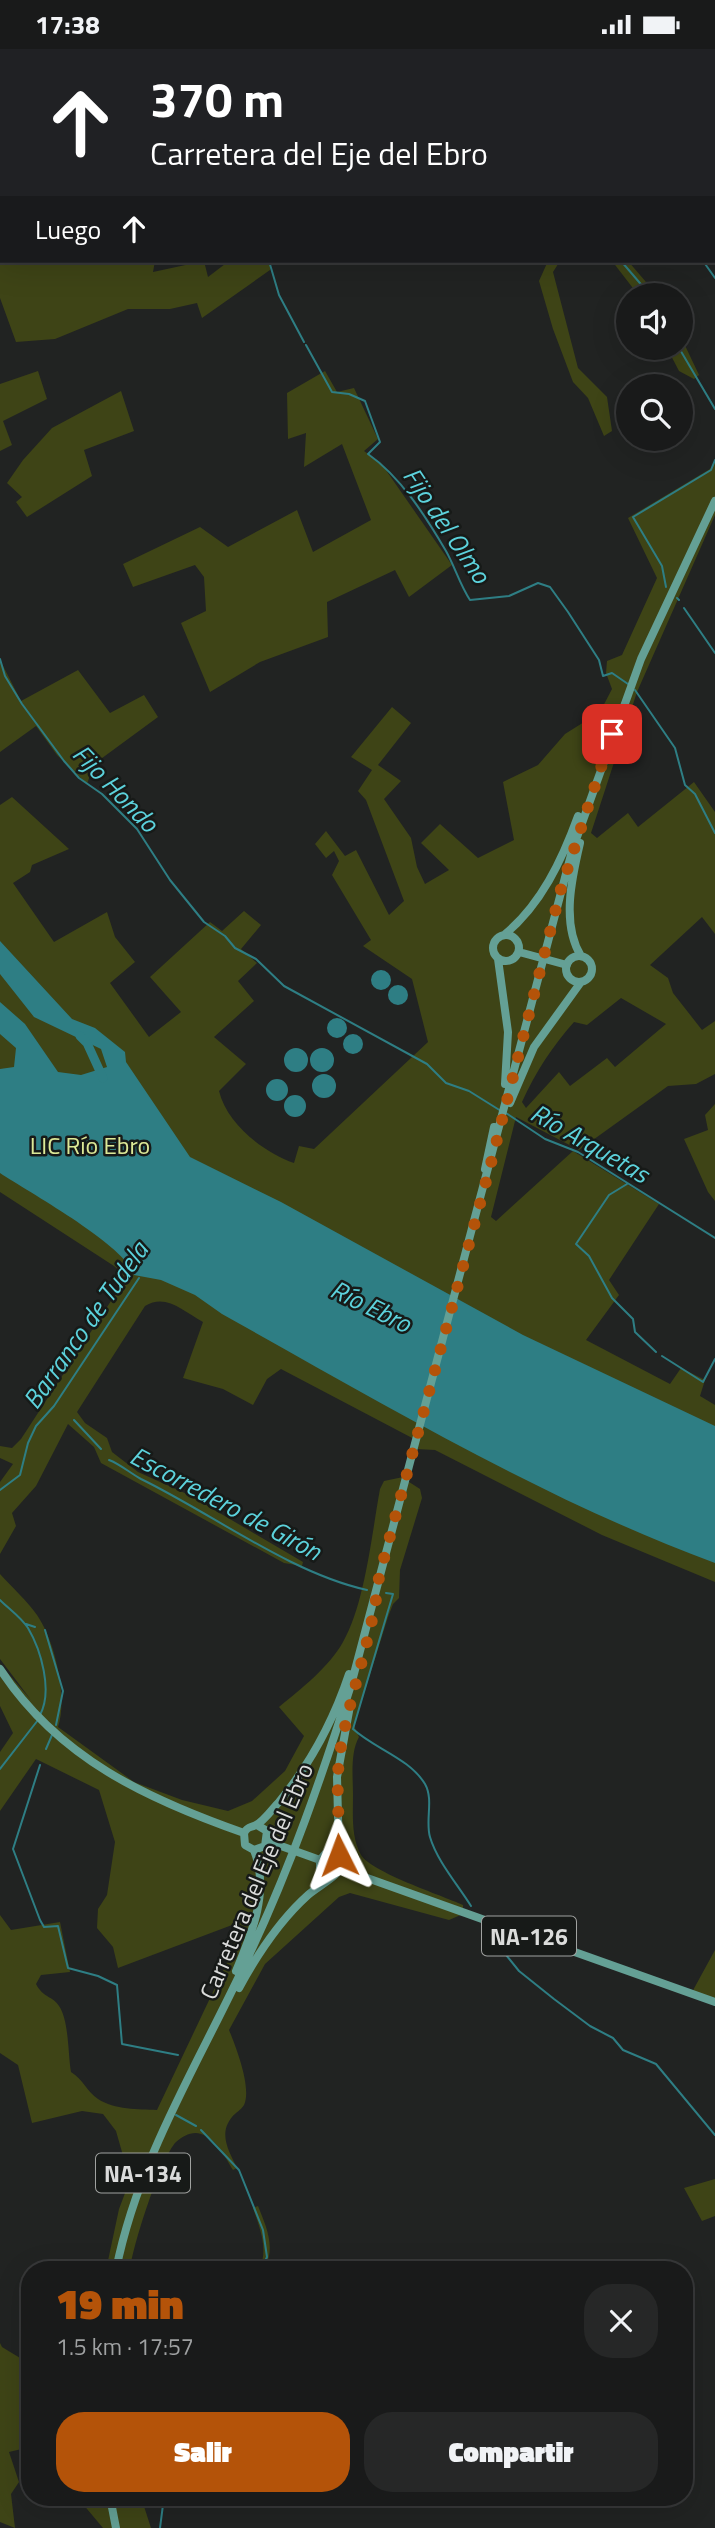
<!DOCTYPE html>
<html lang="es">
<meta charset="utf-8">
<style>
:root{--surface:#191a1a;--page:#262727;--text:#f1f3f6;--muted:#9fa1a2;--line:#373839;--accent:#b45309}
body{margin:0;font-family:"Titillium Web",sans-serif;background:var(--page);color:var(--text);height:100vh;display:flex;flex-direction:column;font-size:26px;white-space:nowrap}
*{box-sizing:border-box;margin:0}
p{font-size:23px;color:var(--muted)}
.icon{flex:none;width:38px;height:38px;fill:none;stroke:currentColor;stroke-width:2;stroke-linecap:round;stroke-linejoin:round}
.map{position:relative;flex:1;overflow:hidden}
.details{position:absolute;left:21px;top:2212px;width:672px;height:245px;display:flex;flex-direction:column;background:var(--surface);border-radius:28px;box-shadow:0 7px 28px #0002,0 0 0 2px var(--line)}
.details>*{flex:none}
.banner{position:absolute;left:0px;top:0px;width:716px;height:214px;box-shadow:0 7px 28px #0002,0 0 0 2px var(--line);background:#202124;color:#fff;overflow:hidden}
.fabs{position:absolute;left:616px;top:234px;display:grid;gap:14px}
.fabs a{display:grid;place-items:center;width:77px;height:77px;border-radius:50%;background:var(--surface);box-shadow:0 7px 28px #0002,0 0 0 2px var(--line);font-size:35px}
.pin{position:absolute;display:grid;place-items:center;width:60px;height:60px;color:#fff;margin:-30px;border-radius:14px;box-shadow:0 4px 10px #0006}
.me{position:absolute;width:77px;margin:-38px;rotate:357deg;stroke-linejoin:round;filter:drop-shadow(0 0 5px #0008)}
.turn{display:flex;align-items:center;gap:24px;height:147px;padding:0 35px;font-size:32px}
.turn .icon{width:91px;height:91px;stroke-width:2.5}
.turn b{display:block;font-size:49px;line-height:60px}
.then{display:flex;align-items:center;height:66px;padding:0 35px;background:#0003;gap:14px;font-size:26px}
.round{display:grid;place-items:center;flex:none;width:74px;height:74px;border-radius:28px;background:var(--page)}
.headline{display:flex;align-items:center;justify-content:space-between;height:119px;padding:0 35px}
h1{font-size:42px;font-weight:800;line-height:52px;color:var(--accent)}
.button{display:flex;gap:14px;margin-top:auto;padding:14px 35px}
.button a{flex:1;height:80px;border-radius:28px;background:var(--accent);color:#fff;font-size:28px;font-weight:800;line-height:80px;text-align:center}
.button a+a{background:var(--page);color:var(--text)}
.status{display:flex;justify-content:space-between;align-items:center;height:49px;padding:0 35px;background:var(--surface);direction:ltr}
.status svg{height:19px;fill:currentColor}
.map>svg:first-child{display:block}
.green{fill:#3e4416;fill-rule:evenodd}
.water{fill:#2e7e84}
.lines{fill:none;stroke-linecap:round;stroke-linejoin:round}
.stream{stroke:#2e7e84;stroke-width:2}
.river{stroke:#2e7e84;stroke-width:9}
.major{stroke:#64a095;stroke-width:8}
.route{stroke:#b45309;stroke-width:12;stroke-dasharray:0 21.6}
.labels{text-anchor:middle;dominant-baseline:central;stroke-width:5;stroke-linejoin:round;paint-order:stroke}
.shield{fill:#171a18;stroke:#a0a2a0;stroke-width:2}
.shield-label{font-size:23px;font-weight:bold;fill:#dbdcdb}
.park-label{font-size:24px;fill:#dce997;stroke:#171a18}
.street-label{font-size:24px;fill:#dbdcdb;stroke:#171a18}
.water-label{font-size:26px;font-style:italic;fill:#5cd2dc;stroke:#171a18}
</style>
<div class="status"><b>17:38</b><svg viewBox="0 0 49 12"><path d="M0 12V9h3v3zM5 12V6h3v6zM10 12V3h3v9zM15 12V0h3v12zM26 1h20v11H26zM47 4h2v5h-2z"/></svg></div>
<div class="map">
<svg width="715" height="2479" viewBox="0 0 715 2479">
<rect width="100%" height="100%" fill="#212322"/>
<!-- green -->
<path class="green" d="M0 162 2 212H155L153 223 204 212 208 228 229 212H270V221L202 269 197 254 170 260H128L55 290 16 293 0 249Z
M548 212H560L553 223 578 319 607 348 612 382 604 387 588 349 573 333 553 280 539 232Z
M612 212H628L658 247H639Z
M681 288 699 326 694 330 679 322 667 299H681Z
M38 322 47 350 3 372 12 396 0 402V335Z
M325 322 337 343 354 339 378 390 364 402 381 414 452 516 409 548 395 521 327 553 328 588 260 613 210 643 181 574 206 562 204 528 195 516 133 538 123 515 200 478 228 498 297 461 313 503 371 471 342 395 304 418 306 384 288 390 287 344Z
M121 342 134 382 84 401 92 427 27 468 16 453 22 448 7 434 23 411 52 379Z
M715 413V466L637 643 591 784 597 789 628 764 638 778 694 733 715 763V885L702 868 650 916 668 929 673 944 702 981 715 972V1025L696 1035 668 1037 579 1101 516 1068 491 1168 496 1172 573 1102 659 1155 609 1231 619 1246 586 1291 670 1335 681 1319 705 1331 700 1347 715 1356V1533L602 1486 435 1401 416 1400V1391L281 1320 267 1330 253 1356 223 1340 183 1329 203 1273C183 1262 166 1244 145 1257L77 1363 85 1374 107 1389 112 1403 138 1423 189 1446 303 1513 302 1517 284 1514 101 1414 94 1398 68 1375 36 1437 12 1464 16 1477 0 1505V1433L13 1415 0 1409V1397L12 1399 21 1390 124 1232 122 1224 114 1217 0 1143V756L12 748 69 800 32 816 30 823 13 834 54 893 107 863 115 888 135 913 110 934 149 988 181 963 150 928 210 873 222 882 244 862 261 876 241 900 257 914 238 932 254 952 214 988 246 1015 219 1042C227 1075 263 1103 294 1114L299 1097 314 1100 428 993 412 930 363 897 371 891 332 826 339 812 334 802 326 809 315 795 326 782 345 807 356 801 389 866 404 852 366 751 358 742 372 721 351 708 392 658 411 674 378 716 401 732 384 750 411 789 417 818 425 835 449 821 421 794 440 775 478 809 514 791 503 733 538 716 565 685 600 663 612 640 606 624 607 612 622 606 657 529 628 469 710 420ZM621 949 666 975 615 1018 607 1009 570 1037 559 1023 526 1059 522 1053C536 1022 552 998 574 973L587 976Z
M0 611 21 652 78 621 110 664 144 646 158 668 94 715 87 735 57 706 36 677 0 703Z
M715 1055V1152L708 1143 684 1090 708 1081 705 1066Z
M408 1427 406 1431 420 1440 422 1449 400 1521 399 1549 393 1555 388 1568 354 1677 359 1688C350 1704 353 1728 353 1746 353 1766 351 1788 361 1806 371 1823 441 1846 463 1856V1865L449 1871 350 1844 339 1848 265 1915 229 1981C236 1998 252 2039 244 2056 241 2061 235 2064 232 2068 218 2085 229 2102 237 2119L233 2121C225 2108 217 2090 201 2085 192 2082 183 2087 176 2093 161 2108 132 2199 130 2221H106L119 2160 130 2131 116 2082 103 2065 82 2062 32 2074 18 2016 0 2004V1866L11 1881 60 1873 70 1923 41 1926 36 1935C43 1949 53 1947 59 1957 69 1971 68 2006 71 2023 83 2030 87 2043 98 2050 115 2061 138 2060 157 2061L230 1907 240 1873 118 1919 113 1898 97 1879 98 1860 107 1846 115 1793 99 1741 36 1710 0 1762V1703L13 1684 0 1657V1615L31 1651 0 1610V1525C12 1538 27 1552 37 1566 55 1592 68 1648 58 1678L134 1733 182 1751 228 1762 252 1752 285 1722 304 1687 279 1658C301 1640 329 1618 343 1593 365 1555 372 1483 380 1440L384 1432Z
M715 1901V1954L691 1945Z
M715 2130V2167L702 2172 684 2139Z
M258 2157C266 2177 275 2196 266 2217L269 2221H259C269 2200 260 2180 253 2159Z
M0 2294 2 2298 30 2315V2398L9 2403 19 2433 11 2445 15 2479 0 2473Z
M77 2448H141L151 2479H103Z"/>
<!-- water -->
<path class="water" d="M0 892 72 970 95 979 125 1003 126 1013 190 1108 281 1153 523 1286 715 1377V1514C542 1450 382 1354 222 1265L195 1246 161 1231 134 1226C125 1196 30 1144 0 1124V1020L14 1018 16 999 0 985V953L25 975 58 1023 81 1026 107 1018 101 1000 34 968 0 925Z
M371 931a10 10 0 1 1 20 0a10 10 0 1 1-20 0Z
M388 946a10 10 0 1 1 20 0a10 10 0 1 1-20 0Z
M327 979a10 10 0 1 1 20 0a10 10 0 1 1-20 0Z
M343 995a10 10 0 1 1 20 0a10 10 0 1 1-20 0Z
M310 1011a12 12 0 1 1 24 0a12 12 0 1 1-24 0Z
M284 1011a12 12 0 1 1 24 0a12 12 0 1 1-24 0Z
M312 1037a12 12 0 1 1 24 0a12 12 0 1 1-24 0Z
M266 1041a11 11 0 1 1 22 0a11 11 0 1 1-22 0Z
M284 1057a11 11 0 1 1 22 0a11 11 0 1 1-22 0Z"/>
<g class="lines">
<!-- stream -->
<path class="stream" d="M184 0 185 2
M508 0V2
M657 2 658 0
M269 212 279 246 304 293
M621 212 651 247
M703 212 715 229
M306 296 332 343 349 345 365 352 380 393 368 405C401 428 426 468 446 502 455 518 460 536 470 551L509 547 538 534 550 538 568 563 599 611 603 627 612 624 628 635
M679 299 715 360
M666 538 662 517 633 468 711 421 715 411
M677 549 679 551
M684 559 715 604
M0 610 5 627 22 655 64 712 79 729 102 745 137 780 170 831 204 873 225 887 235 899 256 910 284 937 427 1015 446 1034 469 1042 501 1062
M635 641 675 699 685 736 695 745 715 784
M506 1064 545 1090 578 1103 715 1189
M627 1135 609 1146 576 1195 589 1207 612 1249 633 1270 635 1283 656 1303
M662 1307 703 1333 715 1310
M74 1371 101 1400
M109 1411C120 1415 130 1424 141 1430 213 1465 290 1524 367 1541
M0 1441 20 1426 28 1394 36 1377 54 1357 139 1229
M386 1544 393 1545 353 1680C375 1700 409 1709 425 1735 434 1751 425 1771 430 1788 437 1812 458 1836 471 1857
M0 1551C9 1560 21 1568 28 1579 41 1601 53 1642 40 1666
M26 1575 35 1578
M45 1581 63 1642 56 1676
M46 1700 52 1686
M40 1716 13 1800 40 1871 44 1878 58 1877 68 1919 98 1927 117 1936 122 1995 178 2006
M0 1720 38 1671
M482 1876 519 1922 554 1950 590 1977 613 1989 623 2001 656 2015 715 2086
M176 2066 196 2077
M201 2081 239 2121 263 2181 267 2208 261 2221
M160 2479 164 2448"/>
<!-- river -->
<path class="river" d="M80 987 87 994 103 1029"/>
<!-- major -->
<path class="major" d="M580 794C572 828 561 875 581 907
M493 899a13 13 0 1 1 26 0a13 13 0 1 1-26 0Z
M504 886C541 856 562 811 578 767
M519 903 567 916
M566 920a13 13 0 1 1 26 0a13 13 0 1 1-26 0Z
M498 910 508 983 505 1035
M510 1054 534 998 581 933
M485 1120 494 1078
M0 1620C58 1709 147 1750 244 1784
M257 1776 267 1782 265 1797 254 1801 245 1796 244 1784C248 1777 250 1779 256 1776 264 1772 273 1759 279 1753 311 1714 333 1673 349 1625
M267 1792 320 1811
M339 1806 337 1728 350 1657
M342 1820 715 1953
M236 1922C252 1884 270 1842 254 1801
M239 1939C258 1904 279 1872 308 1846 318 1837 341 1826 343 1814L334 1804 325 1805 320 1811V1820L330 1828
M116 2221C139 2106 202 2009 250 1904 291 1817 322 1727 351 1636L572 802 641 610 715 452
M110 2448 116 2479"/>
</g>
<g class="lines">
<!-- route -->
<path class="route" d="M339 1806C340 1771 335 1738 340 1703 350 1644 373 1587 379 1528L491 1114 561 840 612 685"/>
</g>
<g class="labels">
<!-- shield labels -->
<g class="shield">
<rect x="482" y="1867.5" width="94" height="39" rx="5"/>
<rect x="96" y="2104.5" width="94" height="39" rx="5"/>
</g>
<g class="shield-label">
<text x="529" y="1887">NA-126</text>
<text x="143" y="2124">NA-134</text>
</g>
<!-- park labels -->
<g class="park-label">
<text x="90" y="1096">LIC Río Ebro</text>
</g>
<!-- street labels -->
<g class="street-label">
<text transform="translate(256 1832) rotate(-67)">Carretera del Eje del Ebro</text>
</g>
<!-- water labels -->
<g class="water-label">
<text transform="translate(447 476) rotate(56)">Fijo del Olmo</text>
<text transform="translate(116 739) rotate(46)">Fijo Hondo</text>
<text transform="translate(590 1094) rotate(30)">Río Arquetas</text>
<text transform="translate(371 1257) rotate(26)">Río Ebro</text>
<text transform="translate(85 1276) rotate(-55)">Barranco de Tudela</text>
<text transform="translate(226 1454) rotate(28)">Escorredero de Girón</text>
</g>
</g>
</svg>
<div class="fabs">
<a><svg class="icon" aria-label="sound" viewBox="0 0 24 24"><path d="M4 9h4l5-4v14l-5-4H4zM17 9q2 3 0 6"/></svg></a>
<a><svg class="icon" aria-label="search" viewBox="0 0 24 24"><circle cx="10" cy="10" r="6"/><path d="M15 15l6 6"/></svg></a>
</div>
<div class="pin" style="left:612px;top:685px;background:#d93025"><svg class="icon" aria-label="arrive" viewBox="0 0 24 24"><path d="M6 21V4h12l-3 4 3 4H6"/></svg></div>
<svg class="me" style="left:339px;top:1806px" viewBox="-20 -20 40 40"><path d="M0-17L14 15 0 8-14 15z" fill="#b45309" stroke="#fff" stroke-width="4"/></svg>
<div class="banner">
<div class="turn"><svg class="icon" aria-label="ahead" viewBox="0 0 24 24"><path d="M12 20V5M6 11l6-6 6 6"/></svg><div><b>370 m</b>Carretera del Eje del Ebro</div></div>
<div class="then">Luego<svg class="icon" aria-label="ahead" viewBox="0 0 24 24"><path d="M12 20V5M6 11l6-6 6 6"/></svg></div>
</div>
<section class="details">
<div class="headline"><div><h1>19 min</h1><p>1.5 km · 17:57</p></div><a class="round"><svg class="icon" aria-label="close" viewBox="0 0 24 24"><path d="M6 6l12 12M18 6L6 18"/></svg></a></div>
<div class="button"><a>Salir</a><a>Compartir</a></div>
</section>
</div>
